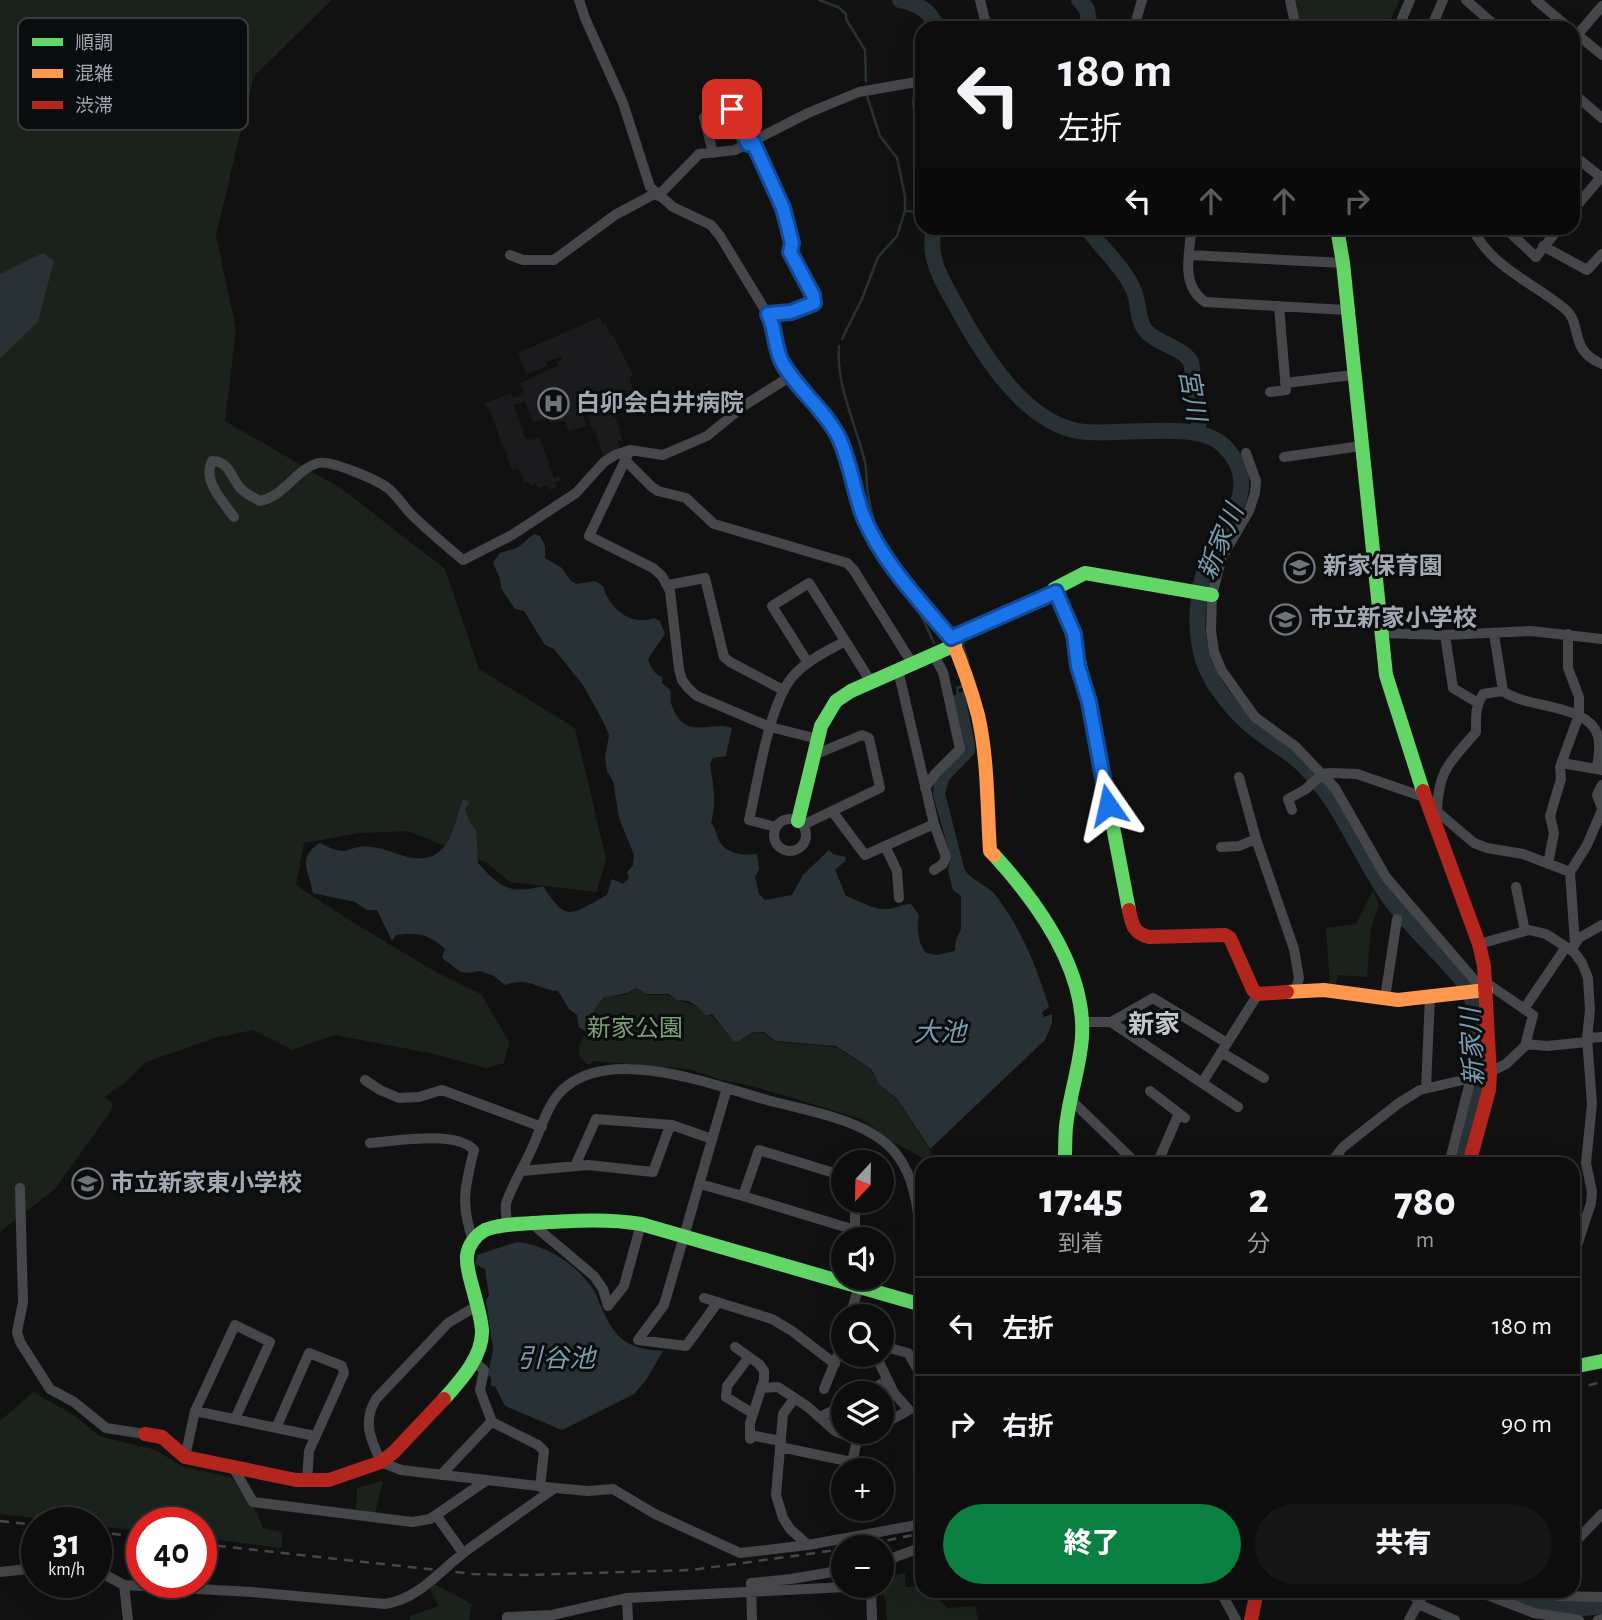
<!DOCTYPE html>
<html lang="ja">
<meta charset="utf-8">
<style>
:root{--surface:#0d0d0d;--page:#161616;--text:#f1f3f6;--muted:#9a9c9d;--line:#2d2d2e;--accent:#0b8043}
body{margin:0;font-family:"Alegreya Sans","Noto Sans JP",sans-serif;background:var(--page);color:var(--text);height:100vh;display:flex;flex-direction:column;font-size:26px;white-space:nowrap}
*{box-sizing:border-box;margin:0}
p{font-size:23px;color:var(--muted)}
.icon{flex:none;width:38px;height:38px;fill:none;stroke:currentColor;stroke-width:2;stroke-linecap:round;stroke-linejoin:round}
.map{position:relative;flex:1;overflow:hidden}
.panel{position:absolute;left:915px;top:1157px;width:665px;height:441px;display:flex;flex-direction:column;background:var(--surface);border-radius:21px;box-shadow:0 7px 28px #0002,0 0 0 2px var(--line)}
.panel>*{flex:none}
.top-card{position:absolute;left:915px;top:21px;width:665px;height:214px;border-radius:21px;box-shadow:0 7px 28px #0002,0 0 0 2px var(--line);background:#0d0d0d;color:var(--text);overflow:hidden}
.needle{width:46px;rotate:202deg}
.tools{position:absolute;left:831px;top:1150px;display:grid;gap:14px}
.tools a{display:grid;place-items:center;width:63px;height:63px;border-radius:50%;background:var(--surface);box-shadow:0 7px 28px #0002,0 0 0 2px var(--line);font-size:35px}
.speed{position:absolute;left:21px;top:1507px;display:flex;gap:14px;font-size:35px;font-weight:700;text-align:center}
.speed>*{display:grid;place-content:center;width:91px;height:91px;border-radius:50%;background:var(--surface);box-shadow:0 7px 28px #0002,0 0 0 2px var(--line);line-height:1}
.speed small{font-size:18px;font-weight:400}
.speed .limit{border:10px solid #d22;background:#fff;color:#111}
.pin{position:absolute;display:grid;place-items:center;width:60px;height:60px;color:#fff;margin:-30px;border-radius:14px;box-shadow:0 4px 10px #0006}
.me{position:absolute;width:77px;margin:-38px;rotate:349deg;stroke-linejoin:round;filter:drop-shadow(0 0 5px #0008)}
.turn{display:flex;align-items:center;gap:24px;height:147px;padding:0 28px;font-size:32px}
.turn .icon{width:91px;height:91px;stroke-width:2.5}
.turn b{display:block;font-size:49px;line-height:60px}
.lanes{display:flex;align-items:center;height:66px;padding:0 28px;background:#0003;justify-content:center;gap:35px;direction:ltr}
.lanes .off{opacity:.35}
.eta{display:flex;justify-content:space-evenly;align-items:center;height:119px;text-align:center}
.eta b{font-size:42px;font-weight:800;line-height:49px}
.cta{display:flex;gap:14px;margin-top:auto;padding:14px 28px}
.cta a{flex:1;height:80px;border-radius:42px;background:var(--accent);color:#fff;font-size:28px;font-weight:800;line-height:80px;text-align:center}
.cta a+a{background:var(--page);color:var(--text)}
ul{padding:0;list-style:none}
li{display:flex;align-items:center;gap:21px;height:98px;padding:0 28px;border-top:2px solid var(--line)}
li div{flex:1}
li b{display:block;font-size:26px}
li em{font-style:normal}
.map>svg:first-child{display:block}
.built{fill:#1b1b1d}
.green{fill:#1b221b}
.water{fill:#283236}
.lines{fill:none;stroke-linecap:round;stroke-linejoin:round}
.stream{stroke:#283236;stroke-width:2.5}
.river{stroke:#283236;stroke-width:16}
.street{stroke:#45474a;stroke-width:10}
.fast{stroke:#63d668;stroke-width:14}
.slow{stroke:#ff974d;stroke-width:14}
.jam{stroke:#b3261e;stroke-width:14}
.rail{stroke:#46474a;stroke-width:2.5;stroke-dasharray:9 7;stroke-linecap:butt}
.route-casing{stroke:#114b97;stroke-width:18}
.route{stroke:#1a73e8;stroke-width:12}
.labels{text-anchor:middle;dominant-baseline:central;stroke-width:6;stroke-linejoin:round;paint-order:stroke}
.poi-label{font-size:24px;font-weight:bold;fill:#a2a9b3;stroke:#0b0c0d;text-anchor:start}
.park-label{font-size:24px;fill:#7a9e78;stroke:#0b0c0d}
.water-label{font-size:26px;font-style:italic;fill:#789baf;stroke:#0b0c0d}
.neighbourhood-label{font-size:26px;font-weight:bold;fill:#c2c7cf;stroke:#0b0c0d}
.key{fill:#0b0c0d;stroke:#383b3f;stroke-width:2}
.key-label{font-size:19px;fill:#a2a9b3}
</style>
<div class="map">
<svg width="1602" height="1620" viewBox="0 0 1602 1620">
<rect width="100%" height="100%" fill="#111"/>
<!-- built -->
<path class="built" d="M600 317 602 323H605L610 334 614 337 633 375 630 377 634 394 630 396 627 390 613 396 616 403 613 404 612 416 616 418 622 440 618 441 621 450 603 455 595 429H592L583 397 577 399 587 426 568 431 565 421 550 423 548 418 533 422 525 402 527 400 514 405 525 438 531 440 540 437 554 478 559 476 561 480 555 483 557 487 550 490 547 485 538 488 536 484 530 486 528 481 524 483 518 468 512 470 490 411H488L485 403 511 393 513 398 524 394 520 383 559 365 557 362 562 360 561 357 546 362 547 366 526 374 518 353Z"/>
<!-- green -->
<path class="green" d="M0 0H332L254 76 216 235 236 330 225 421 342 489 445 569 479 669 575 728 606 858 597 892 510 882 487 863 408 831 359 833 304 843 296 885 354 923 436 972 481 994 509 1042 504 1063 486 1068 434 1054 335 1035 292 1050 253 1030 215 1038 146 1062 126 1082 104 1097 113 1102 111 1111 55 1189 0 1232Z
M1293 0H1400L1387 28H1299Z
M1373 890 1379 905 1371 928 1367 977 1338 975 1335 988H1330L1326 928 1356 924Z
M637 988 646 995H669L677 1000 697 1006 706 1017 711 1015 733 1041H740L754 1032 764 1033 775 1042 836 1047 870 1069 879 1084 898 1101 931 1152V1159L947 1164H927C919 1153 906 1150 895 1143 882 1135 872 1124 858 1118L756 1087 722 1080 689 1069 595 1061 588 1065 580 1057 579 1046 592 1021 591 1015 603 998 627 994Z
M33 1392 74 1415 99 1436 156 1450 183 1467 231 1477 255 1509 263 1528 282 1532V1548L201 1538V1522H142V1531L96 1526V1522H68L0 1514V1421Z
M383 1481 375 1513 356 1509 357 1488Z
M905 1573V1587L922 1586V1591H929L948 1608 975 1606 978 1620H887C885 1602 889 1591 869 1586H882V1578Z
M434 1584 472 1604 469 1620H410V1616L439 1606 429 1588Z"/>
<!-- water -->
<path class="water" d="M43 253 54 261 38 322 0 358V274Z
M534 534 540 536 545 546V558L562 568 571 581 577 584 595 581 603 586C609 608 631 627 654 618L660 621 665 634 648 659C651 668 654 674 662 677V683L670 690C672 696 669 700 672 706 685 742 713 720 732 728L726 756 713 758 710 764C713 784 717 802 711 823 716 828 715 832 718 838 724 854 743 856 757 854L759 869 755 877 759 894 765 900 792 895 803 875 829 850 833 854 846 857 845 861 835 870 846 896C860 901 873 910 889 909 897 908 903 904 911 904L919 915C916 928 918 943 926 953L937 955 955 951 956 940 961 929V896L953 890 948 870 951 858 933 795 934 783 941 771 962 751 953 696 964 691 975 744V753L949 780 945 793 964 868C970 881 989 885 997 897 1022 930 1037 968 1049 1007L1042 1012 1044 1017 1052 1014V1023L1045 1040 930 1149 898 1100 879 1084 871 1069 836 1046 775 1041 764 1032H753L739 1041H733L712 1014 706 1016 697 1006 688 1001 677 1000 669 994H646L637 988 627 993 603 998 591 1015V1021L587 1032 579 1027 577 1015 569 1009 558 991C537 990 531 976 505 985L494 976 480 971 469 973 461 972 442 958 445 949C429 934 417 932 396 935L392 941 377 910H367L355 902 313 893C309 871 296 858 320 843 352 860 345 844 371 847 386 848 399 856 413 858 451 863 454 823 463 799L469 802 465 809 470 823 476 830 478 863C500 887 509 895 543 886 568 926 573 912 607 895L612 879 623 884 629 878 627 872 633 865 634 855 619 818 613 781 607 771 605 757 609 735 604 723 583 685 554 649 545 645 524 611 515 609 501 588 500 579 493 563 500 553 517 548Z
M517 1242C547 1245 576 1264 593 1289 597 1295 599 1302 602 1309 616 1340 628 1349 663 1351L646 1380 634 1394 562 1430 505 1406 495 1386H491V1377L488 1376 493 1349 486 1300 489 1296 485 1269 475 1264 477 1255Z"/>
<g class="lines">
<!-- stream -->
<path class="stream" d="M819 0 838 7 846 14V19L865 50 866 81
M905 211 920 212
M842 339 862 299 878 257 897 236 905 211V196L897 158 880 136 866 93
M839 346C836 387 856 424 865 462 867 472 866 483 868 494 870 507 874 517 875 531
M878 553C886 579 893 575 907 593 919 608 926 626 934 643
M1193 584 1202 585
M965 637 963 645 968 661
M958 694 957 688 965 685"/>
<!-- river -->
<path class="river" d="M900 0C918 3 931 11 937 28
M1079 0 1087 9 1090 28
M922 90 920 101 922 122
M933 228C933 236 931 246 933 254 937 275 950 294 960 313 984 356 1024 421 1078 431 1117 438 1196 418 1224 446 1268 490 1216 529 1204 572 1197 598 1195 626 1201 652 1207 681 1236 716 1260 733 1274 744 1291 753 1303 765 1340 801 1359 854 1388 896 1410 929 1445 956 1469 989L1473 1002 1479 1086 1458 1164
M1087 228C1101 248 1123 266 1133 289 1140 303 1136 319 1146 331 1159 345 1181 346 1191 362L1199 415 1198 432
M1503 1591C1533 1604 1569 1612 1602 1606"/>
<!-- street -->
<path class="street" d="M579 0 585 18 623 103 650 187 673 207 711 225 720 236 771 320 782 363 829 420 839 437 847 455 863 517 873 536 887 559 951 638 1056 592
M980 0 985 20 984 28
M1290 0 1296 28
M1466 0 1498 28
M1536 0 1569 28
M1134 28 1142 0
M1398 28 1410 0
M1431 28 1443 0
M1573 31 1602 55
M1573 40 1602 6
M723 91 748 144
M1573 93 1602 118
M704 117 713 153
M753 142 783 208 792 243 790 252 813 295 814 303 791 312 768 314
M1573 155 1601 177
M658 196 699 154 735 150 808 113 859 92 922 81
M1573 210 1602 176
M1472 228C1494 270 1530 280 1565 309 1583 324 1568 350 1602 364
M1505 228 1536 257 1559 228
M1191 232C1189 258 1181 285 1205 302L1347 310
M1543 246 1587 270 1602 254
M510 255 523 260H554L615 215 656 193
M1189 255 1343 263
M1285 383 1353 375
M1270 392 1286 390 1279 306
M630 450 589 536 653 568 662 576 670 591 679 669 682 680 688 688 697 696 770 727 818 739
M1246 453 1256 481 1255 493 1249 511 1222 557 1212 595 1211 631 1214 652 1222 671 1255 717 1295 746 1335 788 1386 877 1483 990
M1284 457 1361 446
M625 460 652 487 658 491 686 498 714 524 847 563 853 569 912 663
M234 517C223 502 202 480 212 461 229 461 231 477 240 488 246 494 252 497 260 501 286 495 296 469 318 463 331 460 378 480 389 489 397 496 403 505 410 513 427 530 445 545 463 560L512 535 576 493 604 462 615 455 630 450 663 455 707 436 745 405 791 376
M668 585 705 578 724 657 730 662 783 690
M1381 633 1445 635 1531 631 1602 639
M1494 634 1503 691C1526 709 1589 703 1598 736 1601 747 1598 758 1597 768
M1445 635 1453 688 1478 703
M808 663 772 606 809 583 871 682
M1562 763 1602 770
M1602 785 1597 795 1602 808
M925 788 935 774 960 749 943 672 933 654
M1427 803 1474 843 1487 848 1523 854 1570 872 1575 944
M1292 810 1288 799 1306 789 1322 774 1331 773 1357 774 1424 797
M832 811 865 855 934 824 898 670
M1437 812C1438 770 1450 762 1476 732 1476 717 1475 707 1483 694L1503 691
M774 835a16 16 0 1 1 32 0a16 16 0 1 1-32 0Z
M803 825 880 788 869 738 862 735 814 755
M776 827 749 820C758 782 769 700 795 674 809 659 828 651 845 641
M1256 839 1294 949 1299 978 1295 992
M885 846 897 871 899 898
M1221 847 1239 846 1256 839 1239 777
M1548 864 1554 833 1550 816 1561 779 1560 767 1579 715V697L1568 668V634
M934 870 943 864 946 857 934 824
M1570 872 1587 845 1602 810
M1516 887 1525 931
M1479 944 1529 930 1546 934 1574 952 1582 963 1588 978 1590 1010 1587 1038 1592 1104 1586 1163 1592 1192 1591 1203 1573 1258
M1573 947 1579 938 1602 925
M1385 998 1397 919
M1524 1009 1566 947
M1083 1022H1111L1153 998 1227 1043
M1111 1022 1238 1107
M1587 1038 1602 1037
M1526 1044 1547 1046 1587 1042
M1221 1052 1264 1078
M365 1080 380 1090 399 1098 419 1097 442 1090 542 1127
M1202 1083 1258 994
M1426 1088 1430 996
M1150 1091 1185 1118
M1071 1100 1133 1160 1142 1164
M370 1143C396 1141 456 1130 474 1150 465 1186 460 1204 473 1240
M1157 1164 1179 1113
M1330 1164 1343 1147 1399 1103 1420 1090 1484 1075 1506 1064 1525 1046 1533 1015 1485 982
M1449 1164 1471 1078
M575 1166 596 1119 672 1125
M522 1171 588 1165 653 1172 668 1131 672 1125 712 1139
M700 1184 743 1196 759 1150 844 1176
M20 1188 23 1302 17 1332 20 1342 50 1389 74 1402 106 1428 145 1434
M743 1196 855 1230
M855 1200V1239
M531 1223 594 1276 603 1289 608 1306
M507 1225C507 1219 505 1210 506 1204 509 1191 527 1161 533 1146 542 1126 549 1099 567 1086 615 1047 713 1085 767 1100 807 1111 871 1120 897 1155 917 1181 918 1215 922 1247
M704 1298 772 1319 792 1331 835 1364
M718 1302 686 1346 638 1340 664 1305 727 1088
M478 1305 448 1323 376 1399C362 1422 371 1440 381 1462L401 1470 555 1488 588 1491 613 1489 655 1514 740 1553 808 1545 922 1524
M608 1306 624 1286 641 1224
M850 1316 859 1286
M882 1346 908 1353 922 1377
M735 1347 759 1364 764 1371V1380L750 1423V1439
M875 1354 894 1393 909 1410 882 1425
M749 1357 727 1386 726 1397 752 1413
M474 1362 484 1370 480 1390 492 1422 538 1445 544 1451 540 1487
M761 1388 778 1387 808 1407 835 1431 855 1439 869 1432
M824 1389 844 1340
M865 1393 888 1380
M794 1399 783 1414 776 1495 783 1518 790 1529 808 1545
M195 1411 315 1436
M820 1417 844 1405
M276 1428 309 1353 342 1366 344 1373 309 1451 307 1481
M750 1435 781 1441
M780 1447 852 1462 856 1445 855 1439
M185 1457 195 1411 235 1325 270 1342 235 1419
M233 1467 253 1502 412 1522 430 1519 487 1480
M441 1475 492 1421
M436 1515 463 1553
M1573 1544 1602 1514
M882 1562 922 1547
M96 1570 124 1585 252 1592 385 1604C419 1599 439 1571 466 1551 495 1530 525 1509 555 1488
M0 1572 37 1568
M124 1585 128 1620
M1216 1591 1224 1598 1236 1620
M1406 1591 1420 1601
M1477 1591 1534 1613 1579 1620
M1537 1591 1559 1596 1602 1597
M627 1598 628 1620
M1418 1604 1455 1620
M507 1620V1617L552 1615 627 1598 866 1586 871 1589 872 1620
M752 1620 751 1583 791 1579 844 1570
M1409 1620 1425 1591
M1598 1620 1602 1619"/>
<!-- fast -->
<path class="fast" d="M1337 228 1343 263 1386 675 1423 791
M798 821 821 726 836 701 851 691 955 645
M994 855C1037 902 1086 970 1082 1037 1080 1067 1069 1097 1066 1127 1065 1139 1065 1152 1065 1164
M1129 910 1089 702 1071 630 1054 589 1085 573 1212 595
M1573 1367 1602 1361
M444 1399C461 1380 483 1356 482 1330 481 1317 477 1305 474 1293 471 1281 466 1268 467 1256 468 1245 476 1235 485 1230 499 1224 518 1224 533 1223 570 1221 605 1218 641 1224L922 1305"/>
<!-- slow -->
<path class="slow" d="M951 638C962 663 971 689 978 715 988 759 987 806 990 851L994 855
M1287 992 1324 990 1398 1000 1486 990"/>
<!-- jam -->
<path class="jam" d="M1423 791 1479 944 1484 966 1490 1075 1489 1090 1469 1164
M1129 910C1132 924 1133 933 1149 937L1225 935 1230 938 1253 990 1258 994 1287 992
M145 1434 162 1437 185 1457 296 1480H329L381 1462 394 1452 444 1399
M1251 1620 1257 1591"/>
<!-- rail -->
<path class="rail" d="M1573 1389 1602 1382
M0 1521 37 1525
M96 1532 142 1537
M201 1544 473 1574 528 1575 692 1570 844 1549
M856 1547 922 1533"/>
</g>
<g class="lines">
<defs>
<path id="route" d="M732 109 748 144 753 142 783 208 792 243 790 252 813 295 814 303 791 312 768 314C776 329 774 349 783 364 799 391 824 409 838 436 851 462 853 491 864 518 883 563 920 601 951 638L1056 592 1074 634 1078 666 1089 702 1108 805"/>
</defs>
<!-- route casing -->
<use href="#route" class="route-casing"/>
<!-- route -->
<use href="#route" class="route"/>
</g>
<!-- icons -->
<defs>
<symbol id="hospital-ring" viewBox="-11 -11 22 22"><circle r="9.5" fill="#0b0c0d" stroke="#6f747a" stroke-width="1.5"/><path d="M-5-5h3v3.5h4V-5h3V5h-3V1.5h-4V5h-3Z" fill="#6f747a"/></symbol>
<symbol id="school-ring" viewBox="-11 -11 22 22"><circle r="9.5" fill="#0b0c0d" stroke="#6f747a" stroke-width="1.5"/><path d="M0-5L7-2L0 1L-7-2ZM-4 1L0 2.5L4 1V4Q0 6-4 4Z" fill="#6f747a"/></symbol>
</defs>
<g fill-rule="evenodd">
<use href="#hospital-ring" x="536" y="386" width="35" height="35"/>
<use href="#school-ring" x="1282" y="550" width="35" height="35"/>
<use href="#school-ring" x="1268" y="602" width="35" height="35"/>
<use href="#school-ring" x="70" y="1166" width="35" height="35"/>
</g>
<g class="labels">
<!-- poi labels -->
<g class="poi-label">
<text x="576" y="404">白卯会白井病院</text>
<text x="1323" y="567">新家保育園</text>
<text x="1309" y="619">市立新家小学校</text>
<text x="110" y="1184">市立新家東小学校</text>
</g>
<!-- park labels -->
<g class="park-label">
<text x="635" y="1029">新家公園</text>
</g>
<!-- water labels -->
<g class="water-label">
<text transform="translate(1192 395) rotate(80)">宮川</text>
<text transform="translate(1221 542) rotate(-67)">新家川</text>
<text x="940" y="1033">大池</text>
<text transform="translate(1473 1047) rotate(-93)">新家川</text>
<text x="556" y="1359">引谷池</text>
</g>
<!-- neighbourhood labels -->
<g class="neighbourhood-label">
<text x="1154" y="1025">新家</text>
</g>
</g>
<!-- legend -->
<rect x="18" y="18" width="230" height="112" rx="10" class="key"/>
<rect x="32" y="38" width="31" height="8" fill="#63d668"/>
<rect x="32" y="69" width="31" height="9" fill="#ff974d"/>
<rect x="32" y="101" width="31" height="8" fill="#b3261e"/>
<g class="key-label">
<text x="75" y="49">順調</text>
<text x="75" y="80">混雑</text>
<text x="75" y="112">渋滞</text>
</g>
</svg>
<div class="tools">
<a><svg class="needle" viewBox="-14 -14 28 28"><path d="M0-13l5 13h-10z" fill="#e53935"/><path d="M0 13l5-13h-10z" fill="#9a9c9d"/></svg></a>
<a><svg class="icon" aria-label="sound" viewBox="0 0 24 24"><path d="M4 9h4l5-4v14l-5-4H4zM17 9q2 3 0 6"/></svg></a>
<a><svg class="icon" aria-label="search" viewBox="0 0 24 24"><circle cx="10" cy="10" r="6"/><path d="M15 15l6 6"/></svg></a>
<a><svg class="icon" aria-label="layers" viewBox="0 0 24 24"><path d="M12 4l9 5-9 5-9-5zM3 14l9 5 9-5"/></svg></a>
<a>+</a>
<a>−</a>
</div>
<div class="speed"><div>31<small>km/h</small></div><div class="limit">40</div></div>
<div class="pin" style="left:732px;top:109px;background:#d93025"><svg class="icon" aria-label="arrive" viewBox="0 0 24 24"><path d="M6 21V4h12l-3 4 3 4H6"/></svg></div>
<svg class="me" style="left:1108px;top:805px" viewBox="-20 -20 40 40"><path d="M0-17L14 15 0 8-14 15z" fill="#1a73e8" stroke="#fff" stroke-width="4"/></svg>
<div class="top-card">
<div class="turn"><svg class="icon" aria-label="left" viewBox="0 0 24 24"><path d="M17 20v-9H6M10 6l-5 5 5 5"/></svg><div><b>180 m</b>左折</div></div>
<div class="lanes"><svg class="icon" aria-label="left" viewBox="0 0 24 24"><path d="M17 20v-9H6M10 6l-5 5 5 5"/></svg><svg class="icon off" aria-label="ahead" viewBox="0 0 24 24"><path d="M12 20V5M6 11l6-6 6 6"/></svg><svg class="icon off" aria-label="ahead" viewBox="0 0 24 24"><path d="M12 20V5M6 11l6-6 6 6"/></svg><svg class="icon off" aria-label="right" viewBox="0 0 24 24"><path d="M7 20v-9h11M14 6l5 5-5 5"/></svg></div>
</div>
<section class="panel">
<div class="eta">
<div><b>17:45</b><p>到着</p></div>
<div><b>2</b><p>分</p></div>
<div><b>780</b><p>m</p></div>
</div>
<ul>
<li><svg class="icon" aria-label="left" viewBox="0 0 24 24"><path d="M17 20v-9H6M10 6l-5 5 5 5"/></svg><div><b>左折</b></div><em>180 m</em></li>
<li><svg class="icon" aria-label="right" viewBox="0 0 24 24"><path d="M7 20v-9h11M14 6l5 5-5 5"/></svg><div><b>右折</b></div><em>90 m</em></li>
</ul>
<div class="cta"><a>終了</a><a>共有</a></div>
</section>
</div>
